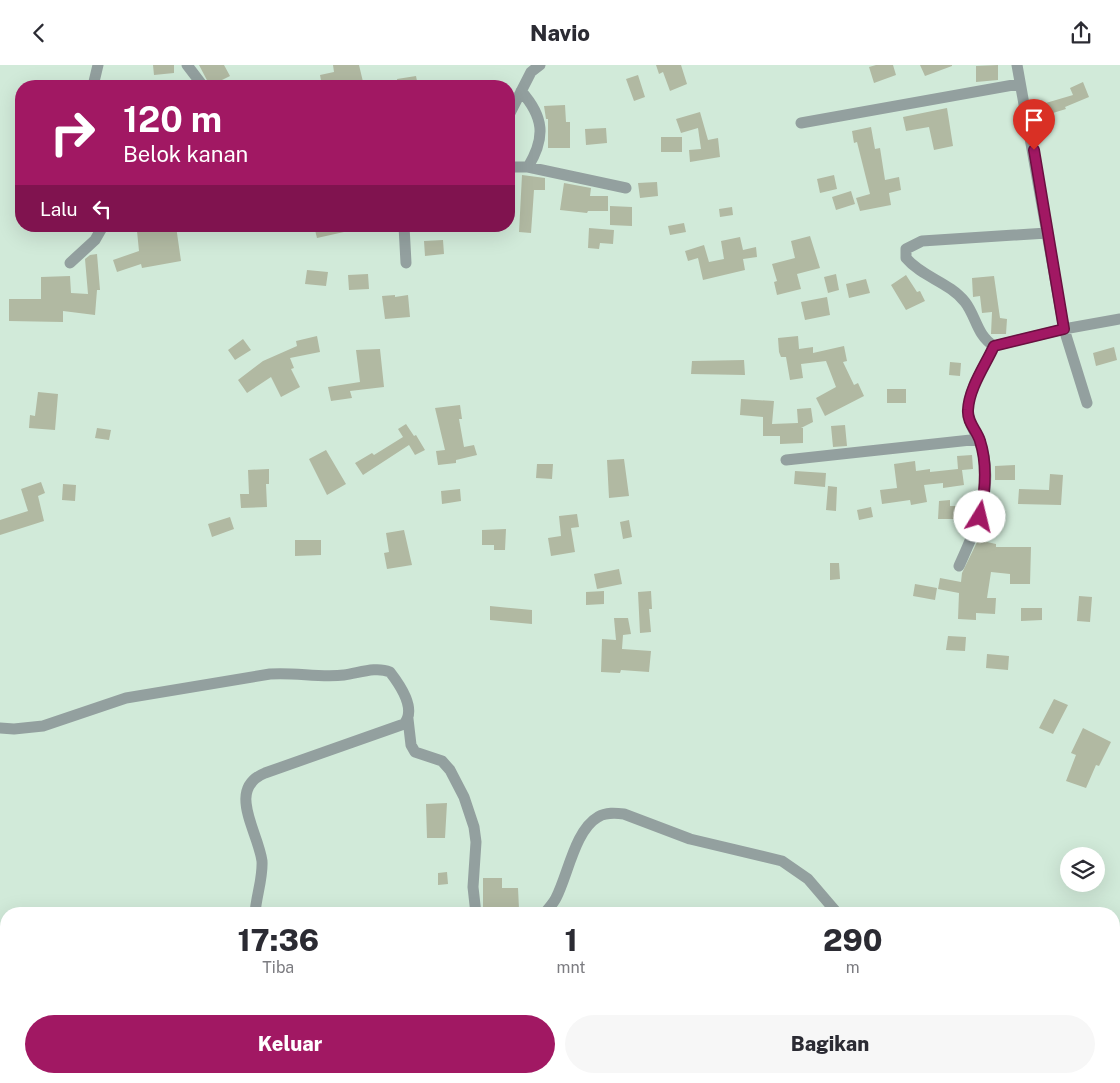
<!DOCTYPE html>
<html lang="id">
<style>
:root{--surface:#fff;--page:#f7f7f7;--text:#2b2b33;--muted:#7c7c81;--accent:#a11863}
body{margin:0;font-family:"Public Sans",sans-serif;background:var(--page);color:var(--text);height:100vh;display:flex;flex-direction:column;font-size:19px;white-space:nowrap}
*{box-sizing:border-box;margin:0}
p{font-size:16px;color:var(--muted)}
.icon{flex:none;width:28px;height:28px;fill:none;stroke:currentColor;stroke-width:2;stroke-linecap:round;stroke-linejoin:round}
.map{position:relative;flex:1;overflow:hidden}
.panel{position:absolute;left:0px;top:842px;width:1120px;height:176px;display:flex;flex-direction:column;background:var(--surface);border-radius:20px 20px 0 0;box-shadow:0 5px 20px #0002}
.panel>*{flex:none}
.guide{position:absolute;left:15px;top:15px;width:500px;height:152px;border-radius:20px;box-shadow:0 5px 20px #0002;background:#a11863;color:#fff;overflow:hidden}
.tools{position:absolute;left:1060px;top:782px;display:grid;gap:10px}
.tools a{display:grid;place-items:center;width:45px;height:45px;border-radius:50%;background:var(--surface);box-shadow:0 5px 20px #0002;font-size:25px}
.pin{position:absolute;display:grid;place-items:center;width:42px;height:42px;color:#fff;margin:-51px -21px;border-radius:50% 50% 50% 0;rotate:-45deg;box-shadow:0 0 5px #0007}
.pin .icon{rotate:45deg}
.me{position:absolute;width:55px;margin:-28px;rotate:9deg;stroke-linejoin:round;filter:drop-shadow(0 0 4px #0008)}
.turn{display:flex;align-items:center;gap:18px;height:105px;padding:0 25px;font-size:22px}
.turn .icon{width:65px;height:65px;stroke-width:2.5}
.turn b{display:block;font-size:35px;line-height:42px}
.then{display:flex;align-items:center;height:48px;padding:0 25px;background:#0003;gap:10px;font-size:19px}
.eta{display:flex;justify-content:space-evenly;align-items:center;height:85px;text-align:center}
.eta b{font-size:30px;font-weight:800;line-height:35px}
.primary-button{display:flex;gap:10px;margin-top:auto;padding:10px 25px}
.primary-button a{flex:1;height:58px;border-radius:30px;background:var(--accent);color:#fff;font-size:20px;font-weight:800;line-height:58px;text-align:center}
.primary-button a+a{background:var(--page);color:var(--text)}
header{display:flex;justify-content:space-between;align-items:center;height:65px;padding:0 25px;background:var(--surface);font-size:22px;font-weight:800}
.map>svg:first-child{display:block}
.building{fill:#b1b9a2}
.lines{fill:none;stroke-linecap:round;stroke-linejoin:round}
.street{stroke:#93a09f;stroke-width:11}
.route-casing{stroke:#691040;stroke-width:12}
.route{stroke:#a11863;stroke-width:9}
</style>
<header><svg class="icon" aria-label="back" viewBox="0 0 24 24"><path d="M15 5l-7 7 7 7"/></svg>Navio<svg class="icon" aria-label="share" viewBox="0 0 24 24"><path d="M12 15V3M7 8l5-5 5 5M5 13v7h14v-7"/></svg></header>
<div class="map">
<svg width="1120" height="1018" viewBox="0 0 1120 1018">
<rect width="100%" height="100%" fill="#d1ead9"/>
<!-- building -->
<path class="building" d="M153 0H174V8L154 10Z
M199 0H224L230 11 210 21Z
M333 0H359L364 21H322L320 10 334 7Z
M656 0H681L687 19 670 26 663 7 659 9Z
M876 0H893L896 10 874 18 869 2Z
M920 0H952V1L925 11Z
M998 0V15L976 17V1Z
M638 10 645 32 634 36 626 14Z
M416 11 418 21H398L397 14Z
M1083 17 1089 32 1065 42 1066 44 1043 51 1039 40 1073 30 1070 23Z
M565 40 566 57H570V83H548V54H546L544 41Z
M947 43 953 81 934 85 929 62 906 66 903 52Z
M700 47 708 75 718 73 720 92 690 97 689 85 701 84 698 63 681 68 676 54Z
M871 62 875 84 880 83 885 115 899 112 901 125 889 128 891 140 860 146 856 133 870 129 857 77 854 78 852 66Z
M606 63 607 78 586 80 585 64Z
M661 72H682V87H661Z
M522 110 545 113V125H534L531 168 519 167Z
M834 110 837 124 820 128 817 114Z
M657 117 658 131 640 133 638 118Z
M564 118 591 123 590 131H608V146H588L587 148 560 145Z
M851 126 855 139 836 145 832 132Z
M610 141 632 142V161L610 160Z
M732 142 733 150 720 152 719 144Z
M684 158 686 167 670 170 668 161Z
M159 161H176L181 196 142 203 141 199 117 207 113 195 139 186 137 166 159 163Z
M314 161H353V165L317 173Z
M589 163 614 165 613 179 600 178 599 184 588 183Z
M810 171 820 203 797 209 801 224 777 230 774 217 777 216 772 199 795 193 791 176Z
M740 172 743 185 756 182 757 192 743 194 745 205 703 215 698 193 688 196 685 186 704 180 709 197 724 194 721 176Z
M443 175 444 189 425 191 424 176Z
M97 189 100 225H97L95 250 63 246V257L9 256V234H41V212L70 211 71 228 88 229 85 194 90 190Z
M307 205 328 207 326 221 305 219Z
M368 209 369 224 349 225 348 210Z
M836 209 839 225 828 228 824 212Z
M906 210 917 227 920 226 925 236 906 245 891 220Z
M994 211 1000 253 1007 254 1006 269H991L992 247 982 248 980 231 973 232 972 213Z
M866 214 870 228 849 233 846 219Z
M395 230V232L408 230 410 252 385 254 382 231Z
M827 232 830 250 805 255 801 237Z
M317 271 320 287 290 293 294 303 291 304 300 322 281 332 271 312 247 328 238 315 263 296 297 281 296 276Z
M798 271 799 284 813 282V288L844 281 847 296 843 297 854 320 858 318 864 331 825 351 816 333 836 322 826 296 801 299 803 313 790 315 786 292H781L779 287 778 273Z
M243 274 251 285 235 295 228 285Z
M1114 282 1117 295 1096 301 1093 288Z
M380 284 384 322 350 326 352 333 331 336 328 322 360 317 356 285Z
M744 295 745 310 691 309 692 296Z
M950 297 961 298 960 311 949 310Z
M887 324H906V338H887Z
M38 327 58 329 55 365 29 363 30 350 35 351Z
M741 334 774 336 772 359 798 358 797 344 811 343 813 357 801 363H803V378L780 379V371H763V352L740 350Z
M460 340 462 354H459L464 382 474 380 477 390 456 395V398L438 400 436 386 445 385 435 343Z
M406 359 414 371 416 370 425 385 415 390 409 380 363 410 355 398 372 388 374 390 403 372 398 364Z
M845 360 847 381 833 382 831 361Z
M97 363 111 365 109 375 95 373Z
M326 385 346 419 327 430 309 394Z
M972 390 973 404 962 405 964 420 943 423V418L924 420 927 437 911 440 910 435 882 439 880 425 897 423 894 399 915 396 916 406 930 404V407L958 404 957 391Z
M624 394 629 431 609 433 607 395Z
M537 399H553L552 414 536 413Z
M1015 400V415H995V401Z
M269 404V419H266L267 442 241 443 240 429H249L248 405Z
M795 406 826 408 825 422 794 419Z
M1050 409 1063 410 1061 440 1018 439 1019 424 1049 425Z
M41 417 45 428 38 431 44 456 0 470V455L28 446 21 424Z
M63 419 76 420 75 436 62 435Z
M828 421 837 422 836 446 826 445Z
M460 424 461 436 442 439 441 426Z
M950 435V441H959V454H938L939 436Z
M871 442 873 452 859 455 857 445Z
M577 449 579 462 571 463 575 487 551 491 548 473 561 471 559 451Z
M230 452 234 464 212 472 208 459Z
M629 455 632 472 623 474 620 457Z
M506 464 505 485H494V480H482V465Z
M404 465 412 500 387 504 384 488 389 487 386 468Z
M295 475H321V490L295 491Z
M978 475 996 479V482H1031L1030 519H1010V509L991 507 987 533H996L995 549 976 548V555L958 554 959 528 938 524 940 513 961 517 962 508Z
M830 498H839L840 514 830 515Z
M619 504 622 519 597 524 594 509Z
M915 519 937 523 935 535 913 531Z
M604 526V539L586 540V527Z
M651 526 652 544H649L651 567 640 568 638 527Z
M1079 531 1092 532 1090 557 1077 556Z
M490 541 532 545V559L490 555Z
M1021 543H1042V555L1021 556Z
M614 553H628L631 569 623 570 622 584 651 586 649 607 621 605 620 608 601 607 602 574 616 575Z
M948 571 966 572 965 586 946 585Z
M987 589 1009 591 1008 605 986 603Z
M1054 634 1068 640 1053 669 1039 663Z
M1083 663 1111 677 1099 701 1096 700 1086 723 1066 716 1076 690 1071 688Z
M447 738 445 773H427L426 739Z
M447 807 448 819 438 820V808Z
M483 813H502V823H518L519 844H502V847H483Z"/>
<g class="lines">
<!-- street -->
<path class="street" d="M187 0 203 21
M1017 0 1064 264 1087 338
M93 21 98 0
M521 26C544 52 546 72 528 102
M509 50 531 7 540 0
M801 58 1019 19
M509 102H528L626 123
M404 161 406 198
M1047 168 922 176 906 184V193C922 212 949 217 965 237 976 251 977 271 994 281L1064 264 1120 254
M70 198 95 175 103 161
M786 395 980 374
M959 501C975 466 993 427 983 387 980 373 967 359 968 345 969 322 985 301 994 281
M408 654 411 680 415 687 442 696 450 705 464 732 474 762 476 777 473 822 476 849
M0 663 14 664 43 661 126 633 270 609C295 607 320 613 344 610 359 608 376 601 390 607 400 620 417 644 404 659L265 708C226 724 258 766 262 796 263 814 256 831 255 849
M544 849C548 844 553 839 556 833 568 810 575 765 598 752 606 747 616 748 624 749L690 774 782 796 808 814 838 849
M1114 915 1120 911
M310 1012 312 1018
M630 1012 631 1018
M474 1018V1012"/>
</g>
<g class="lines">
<defs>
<path id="route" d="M980 452C985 428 988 400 980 376 977 365 967 358 968 345 969 323 985 301 994 281L1064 264 1034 85"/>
</defs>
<!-- route casing -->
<use href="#route" class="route-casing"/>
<!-- route -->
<use href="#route" class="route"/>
</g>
</svg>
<div class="tools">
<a><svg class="icon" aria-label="layers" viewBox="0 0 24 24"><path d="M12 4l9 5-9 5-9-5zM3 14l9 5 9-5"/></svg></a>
</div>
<div class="pin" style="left:1034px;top:85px;background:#d93025"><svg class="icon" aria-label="arrive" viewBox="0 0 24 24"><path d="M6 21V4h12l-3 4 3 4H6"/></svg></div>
<svg class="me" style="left:980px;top:452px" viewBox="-20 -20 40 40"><circle r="19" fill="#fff"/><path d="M0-13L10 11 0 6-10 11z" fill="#a11863"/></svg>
<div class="guide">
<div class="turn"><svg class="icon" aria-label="right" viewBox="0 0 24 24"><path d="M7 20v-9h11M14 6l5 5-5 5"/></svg><div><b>120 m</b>Belok kanan</div></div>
<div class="then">Lalu<svg class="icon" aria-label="left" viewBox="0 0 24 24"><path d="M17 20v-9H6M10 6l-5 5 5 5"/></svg></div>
</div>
<section class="panel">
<div class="eta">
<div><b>17:36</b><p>Tiba</p></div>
<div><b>1</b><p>mnt</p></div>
<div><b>290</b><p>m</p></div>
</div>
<div class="primary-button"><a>Keluar</a><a>Bagikan</a></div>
</section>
</div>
